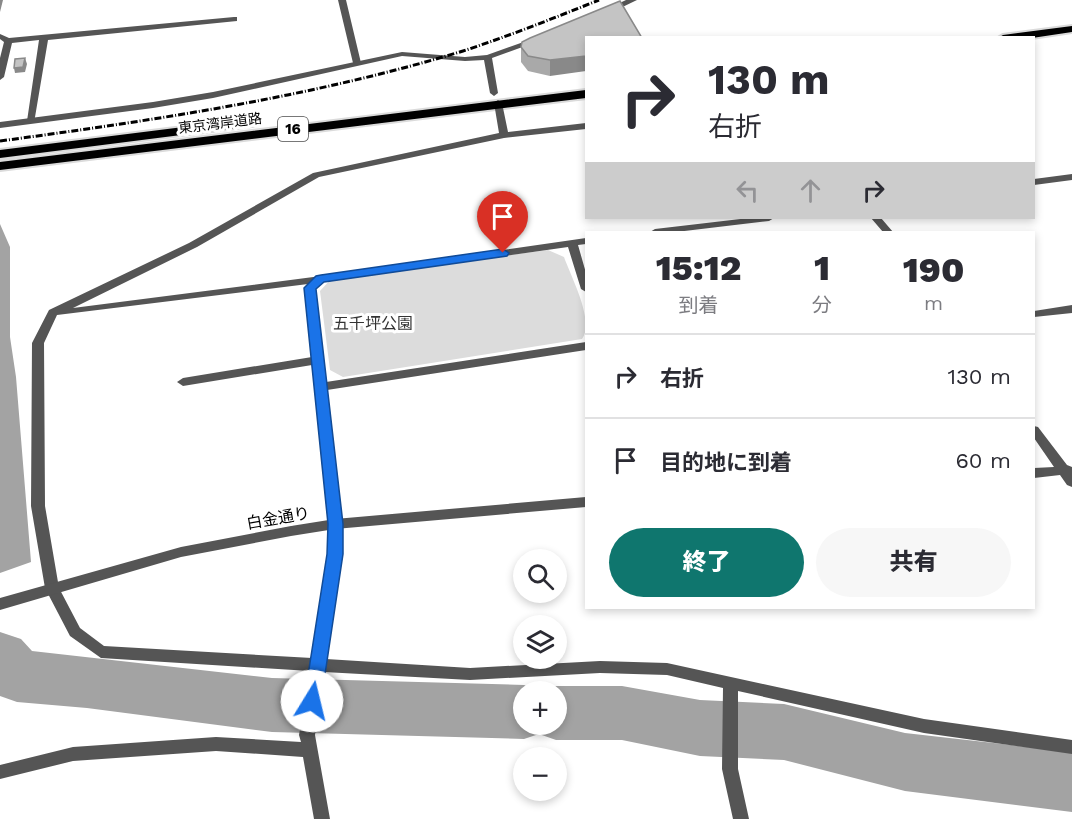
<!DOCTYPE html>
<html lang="ja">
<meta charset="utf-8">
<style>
:root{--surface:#fff;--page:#f7f7f7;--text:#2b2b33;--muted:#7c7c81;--line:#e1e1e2;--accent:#0f766e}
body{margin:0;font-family:"Work Sans","Noto Sans JP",sans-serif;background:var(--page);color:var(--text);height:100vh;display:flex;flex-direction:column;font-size:22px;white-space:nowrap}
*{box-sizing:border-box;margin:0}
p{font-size:20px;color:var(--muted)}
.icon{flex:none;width:33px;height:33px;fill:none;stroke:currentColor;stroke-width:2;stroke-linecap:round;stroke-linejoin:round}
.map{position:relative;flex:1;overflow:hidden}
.panel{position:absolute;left:585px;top:231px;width:450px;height:378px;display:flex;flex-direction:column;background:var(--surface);border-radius:0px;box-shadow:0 3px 9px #0003}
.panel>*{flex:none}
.guide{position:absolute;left:585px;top:36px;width:450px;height:183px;border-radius:0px;box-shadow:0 3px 9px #0003;background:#fff;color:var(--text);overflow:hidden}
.controls{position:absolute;left:513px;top:549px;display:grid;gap:12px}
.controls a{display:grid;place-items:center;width:54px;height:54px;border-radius:50%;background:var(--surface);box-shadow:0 3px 9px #0003;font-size:30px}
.pin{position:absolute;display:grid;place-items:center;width:51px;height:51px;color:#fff;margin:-62px -26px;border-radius:50% 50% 50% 0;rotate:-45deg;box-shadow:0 0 6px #0007}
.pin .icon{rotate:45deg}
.me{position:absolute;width:66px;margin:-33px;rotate:9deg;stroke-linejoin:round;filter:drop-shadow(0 0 4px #0008)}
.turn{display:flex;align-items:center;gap:21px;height:126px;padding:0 24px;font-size:27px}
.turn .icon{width:78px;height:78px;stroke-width:2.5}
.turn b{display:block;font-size:42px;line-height:51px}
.lanes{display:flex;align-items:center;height:57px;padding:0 24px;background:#0003;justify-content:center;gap:30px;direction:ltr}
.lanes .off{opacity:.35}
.eta{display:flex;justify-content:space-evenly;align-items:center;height:102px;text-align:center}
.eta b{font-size:36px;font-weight:800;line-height:42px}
.primary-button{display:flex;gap:12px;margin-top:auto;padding:12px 24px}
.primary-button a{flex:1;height:69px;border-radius:36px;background:var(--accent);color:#fff;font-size:24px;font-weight:800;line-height:69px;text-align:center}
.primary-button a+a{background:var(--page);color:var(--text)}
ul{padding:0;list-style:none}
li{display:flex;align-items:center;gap:18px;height:84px;padding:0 24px;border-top:2px solid var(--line)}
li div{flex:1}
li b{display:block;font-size:22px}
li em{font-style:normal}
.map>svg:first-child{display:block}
.green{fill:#dcdcdc}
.water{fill:#a3a3a3}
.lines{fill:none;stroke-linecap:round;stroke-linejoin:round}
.river{fill:#a3a3a3;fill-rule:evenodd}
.trunk-casing{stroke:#dbdbdb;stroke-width:4}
.service{fill:#555;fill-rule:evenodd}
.minor{fill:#555;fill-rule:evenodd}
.tertiary{fill:#555;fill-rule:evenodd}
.trunk{fill:#000;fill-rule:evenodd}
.rail{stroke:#000;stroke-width:3;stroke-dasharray:7 2 1 2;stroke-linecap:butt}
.wall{fill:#a9a9a9}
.shaded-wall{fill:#898989}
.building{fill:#c4c4c4;stroke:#898989;stroke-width:1.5}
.route{fill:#1a73e8;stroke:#114b97;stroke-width:1.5}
.labels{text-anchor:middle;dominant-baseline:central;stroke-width:6;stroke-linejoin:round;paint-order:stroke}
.far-street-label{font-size:14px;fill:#000;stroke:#fff}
.shield{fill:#fff;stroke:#4c4c4c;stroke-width:1.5}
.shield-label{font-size:15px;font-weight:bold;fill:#000}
.park-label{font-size:16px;fill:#333;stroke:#fff}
.street-label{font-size:16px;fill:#000;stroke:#fff}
</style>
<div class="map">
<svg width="1072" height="819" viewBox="0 0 1072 819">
<rect width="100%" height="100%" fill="#fff"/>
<!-- green -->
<path class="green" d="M548 250 564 257C571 277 595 321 582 339L343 377 330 370 320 291 331 279Z"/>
<!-- water -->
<path class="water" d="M0 224 10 247V337L16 377 31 562 0 573Z"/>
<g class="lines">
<!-- river -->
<path class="river" d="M0 632 21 639 32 651 272 678 524 685 541 691 556 686H622L700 700 784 704 905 733 1072 752V812L905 791 784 760 700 756 622 740H556L539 734 524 739 272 732 87 708 17 702 0 696ZM524 692H556V724H524Z"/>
<defs>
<path id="trunk" d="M1072 26V32L1032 38H998L1003 35Z
M586 90V98L0 170V162Z
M255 118 261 122 259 125 0 158V150Z"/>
</defs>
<!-- trunk casing -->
<use href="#trunk" class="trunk-casing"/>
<!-- service -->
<path class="service" d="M338 0H346L361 63 360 65 353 63Z
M234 17H237V21L48 40 34 123H28L27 121 39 40 12 43 4 77 0 80V58L4 42 0 39V34L9 38Z"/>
<!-- minor -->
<path class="minor" d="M498 100 502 103 508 132 586 123V129L504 138 319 177 197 247 73 308 321 276 586 238V244L578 245 586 273V292L581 289 568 247 324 282 315 289 326 382 586 342V350L327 390 342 524V554L326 659 470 668 600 661 667 663 924 719 1072 740V754L924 733 738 691V769L749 819H733L722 769 723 688 667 675 600 673 470 680 324 672 315 735 330 819H314L303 757 216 751 73 761 0 779V765L73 747 216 737 301 742 299 735 310 671 101 658 70 636 45 588 31 506 32 343 49 310 189 243 313 173 499 133 494 103ZM308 284 305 288 312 357 183 378 177 382 183 386 312 365 328 524V554L312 658 104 646 80 628 59 588 45 506 44 343 57 315Z
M1072 174V180L1034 185V179Z
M749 218H774L769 221 676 232H650L655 229Z
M1072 305V313L1034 317V311Z"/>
<!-- tertiary -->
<path class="tertiary" d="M626 0H637L610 13 603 11Z
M532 39 539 41 492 58 498 93 494 96 490 93 484 60 465 61 402 56 213 98 153 108 0 128V122L153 102 213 92 402 52 465 57 487 55Z
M871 218H881L893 232H883Z
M1034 426 1038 427 1067 465 1072 467V487L1067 485 1060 475 1034 478V468L1054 467 1034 438Z
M586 497V507L335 529 291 536 181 557 0 610V598L181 547 291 526 335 519Z"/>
<!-- trunk -->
<use href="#trunk" class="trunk"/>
<!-- rail -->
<path class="rail" d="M0 141C156 120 312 97 463 51 509 36 554 18 599 0"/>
</g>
<!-- wall -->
<path class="wall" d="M620 1 550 76 528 71 521 62V47Z"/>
<!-- shaded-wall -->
<path class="shaded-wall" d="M0 0H3L0 12Z
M586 56V71L550 76V60Z
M25 58 27 64 25 72 15 73 14 68Z"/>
<!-- building -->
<path class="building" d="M620 1 642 38H586V56L550 60 528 56 521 47 522 42 530 38Z
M25 58 23 67 14 68 15 59Z"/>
<!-- route -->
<path class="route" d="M503 249 509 253 507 256 324 282 316 289 343 524V554L321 701 318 706 312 708 306 706 304 701 327 554 328 524 304 288 316 276 321 275Z"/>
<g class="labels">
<!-- far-street labels -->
<g class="far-street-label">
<text transform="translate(220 123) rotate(-7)">東京湾岸道路</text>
</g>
<!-- shield labels -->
<rect class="shield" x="278" y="117" width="30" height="24" rx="4.5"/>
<g class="shield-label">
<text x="293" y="129">16</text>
</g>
<!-- park labels -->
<g class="park-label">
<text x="373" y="323">五千坪公園</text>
</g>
<!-- street labels -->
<g class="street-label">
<text transform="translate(278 518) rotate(-10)">白金通り</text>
</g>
</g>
</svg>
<div class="controls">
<a><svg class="icon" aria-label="search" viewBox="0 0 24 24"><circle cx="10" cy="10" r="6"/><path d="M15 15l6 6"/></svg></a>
<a><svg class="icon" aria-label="layers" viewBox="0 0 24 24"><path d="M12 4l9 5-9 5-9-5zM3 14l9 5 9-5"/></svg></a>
<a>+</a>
<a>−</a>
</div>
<div class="pin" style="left:503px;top:253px;background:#d93025"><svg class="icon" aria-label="arrive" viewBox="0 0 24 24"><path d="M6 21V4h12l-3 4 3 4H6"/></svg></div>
<svg class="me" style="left:312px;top:701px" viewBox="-20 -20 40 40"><circle r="19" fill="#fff"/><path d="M0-13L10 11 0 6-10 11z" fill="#1a73e8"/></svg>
<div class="guide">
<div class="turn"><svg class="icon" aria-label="right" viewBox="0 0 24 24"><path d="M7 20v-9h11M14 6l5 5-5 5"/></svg><div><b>130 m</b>右折</div></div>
<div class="lanes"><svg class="icon off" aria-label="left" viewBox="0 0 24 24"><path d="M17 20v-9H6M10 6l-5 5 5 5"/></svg><svg class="icon off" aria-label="ahead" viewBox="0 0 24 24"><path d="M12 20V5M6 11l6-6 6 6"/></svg><svg class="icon" aria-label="right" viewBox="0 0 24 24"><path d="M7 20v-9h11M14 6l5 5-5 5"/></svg></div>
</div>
<section class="panel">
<div class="eta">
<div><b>15:12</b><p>到着</p></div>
<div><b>1</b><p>分</p></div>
<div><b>190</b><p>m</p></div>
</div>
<ul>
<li><svg class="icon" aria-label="right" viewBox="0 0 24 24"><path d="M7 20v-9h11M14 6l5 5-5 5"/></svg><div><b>右折</b></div><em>130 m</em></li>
<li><svg class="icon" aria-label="arrive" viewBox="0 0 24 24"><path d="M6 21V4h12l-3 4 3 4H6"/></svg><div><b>目的地に到着</b></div><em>60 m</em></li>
</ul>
<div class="primary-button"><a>終了</a><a>共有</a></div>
</section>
</div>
